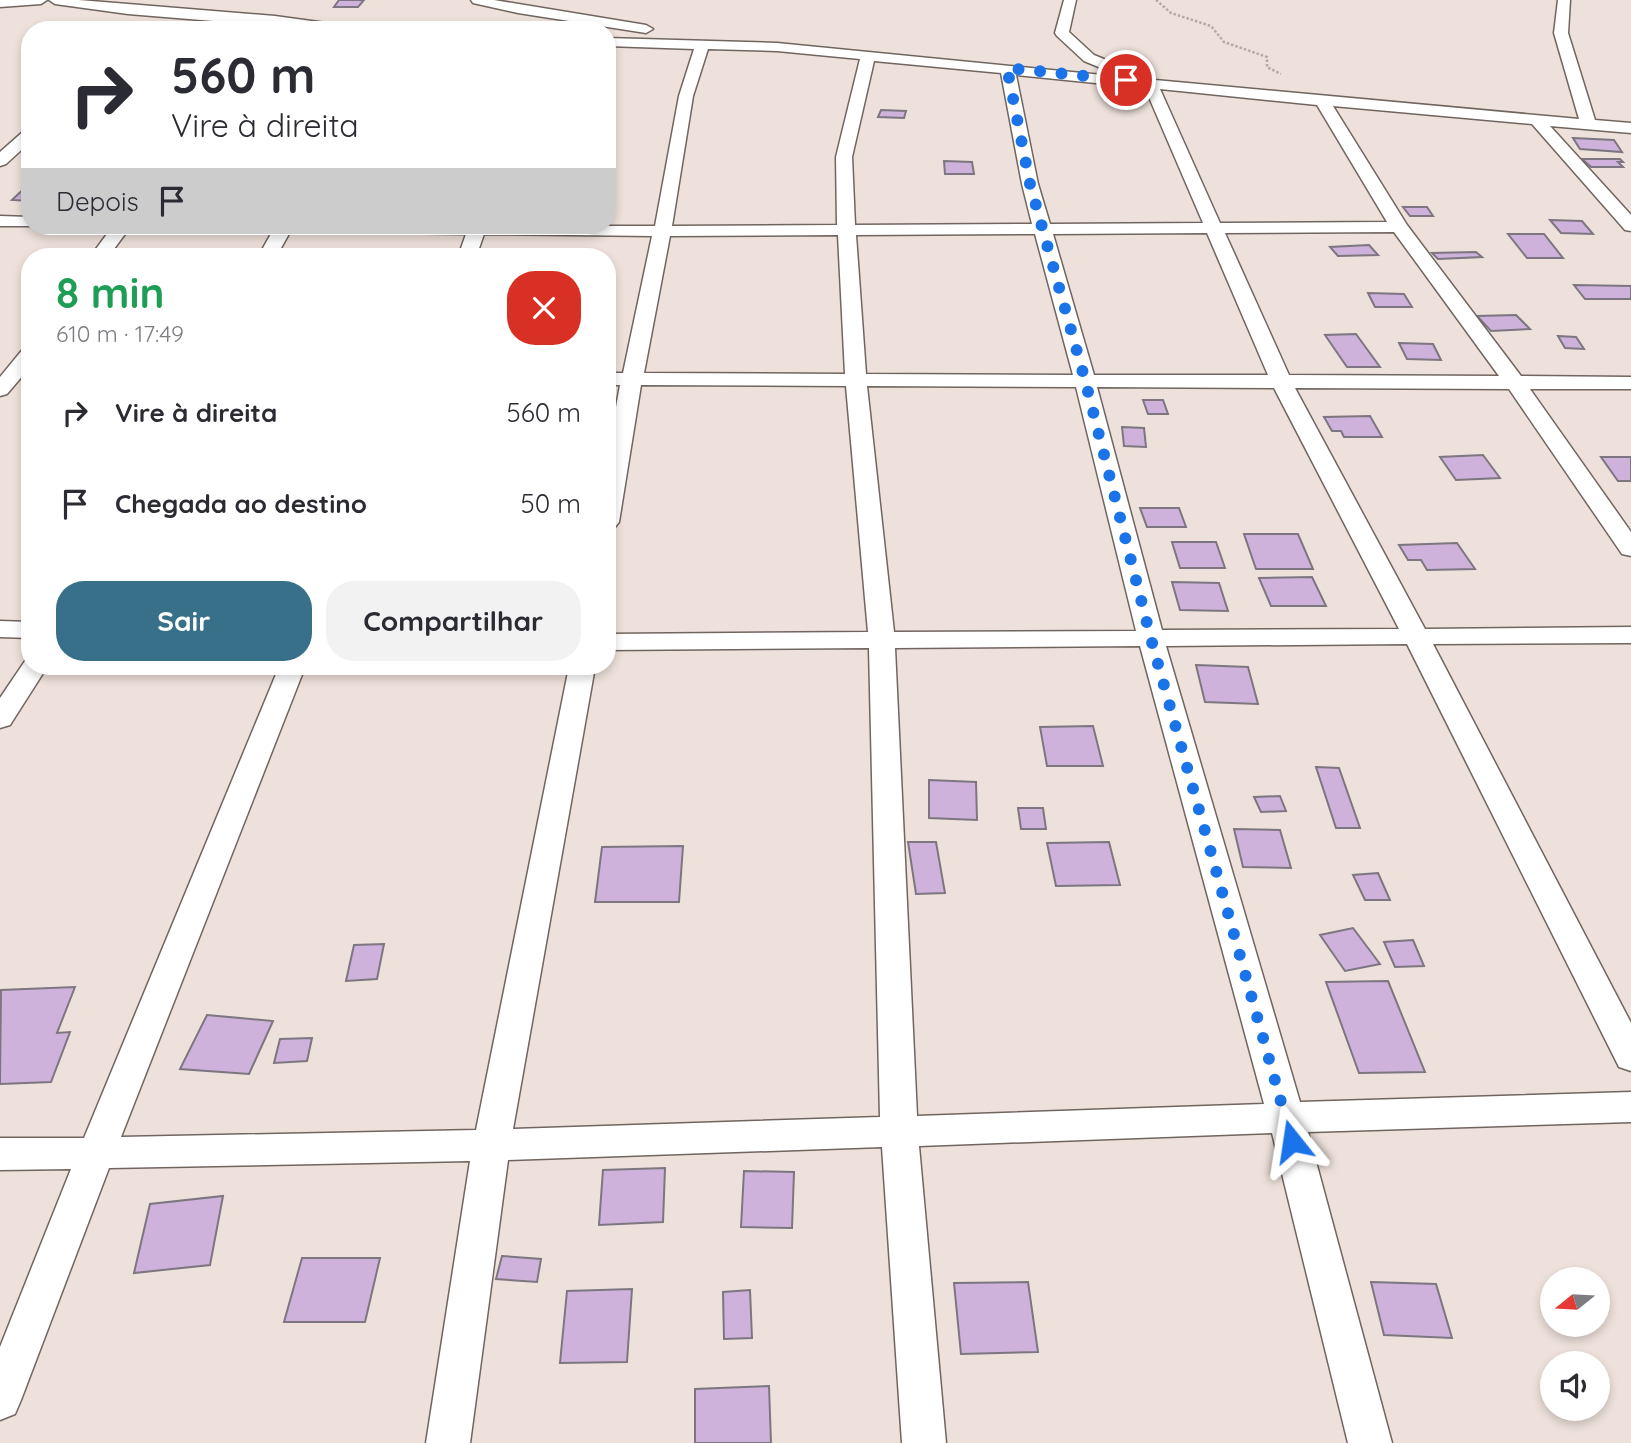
<!DOCTYPE html>
<html lang="pt">
<meta charset="utf-8">
<style>
:root{--surface:#fff;--page:#f2f2f3;--text:#2b2b33;--muted:#7c7c81;--accent:#38708a}
body{margin:0;font-family:Quicksand,sans-serif;background:var(--page);color:var(--text);height:100vh;display:flex;flex-direction:column;font-size:26px;white-space:nowrap}
*{box-sizing:border-box;margin:0}
p{font-size:23px;color:var(--muted)}
.icon{flex:none;width:38px;height:38px;fill:none;stroke:currentColor;stroke-width:2;stroke-linecap:round;stroke-linejoin:round}
.map{position:relative;flex:1;overflow:hidden}
.details{position:absolute;left:21px;top:248px;width:595px;height:427px;display:flex;flex-direction:column;background:var(--surface);border-radius:28px;box-shadow:0 4px 10px #0003}
.details>*{flex:none}
.banner{position:absolute;left:21px;top:21px;width:595px;height:214px;border-radius:28px;box-shadow:0 4px 10px #0003;background:#fff;color:var(--text);overflow:hidden}
.needle{width:46px;rotate:252deg}
.tools{position:absolute;left:1540px;top:1267px;display:grid;gap:14px}
.tools a{display:grid;place-items:center;width:70px;height:70px;border-radius:50%;background:var(--surface);box-shadow:0 4px 10px #0003;font-size:35px}
.pin{position:absolute;display:grid;place-items:center;width:60px;height:60px;color:#fff;margin:-30px;border:4px solid #fff;border-radius:50%;box-shadow:0 2px 7px #0007}
.me{position:absolute;width:77px;margin:-38px;rotate:345deg;stroke-linejoin:round;filter:drop-shadow(0 0 5px #0008)}
.turn{display:flex;align-items:center;gap:24px;height:147px;padding:0 35px;font-size:32px}
.turn .icon{width:91px;height:91px;stroke-width:2.5}
.turn b{display:block;font-size:49px;line-height:60px}
.then{display:flex;align-items:center;height:66px;padding:0 35px;background:#0003;gap:14px;font-size:26px}
.round{display:grid;place-items:center;flex:none;width:74px;height:74px;border-radius:28px;background:var(--page)}
.summary{display:flex;align-items:center;justify-content:space-between;height:119px;padding:0 35px}
h1{font-size:42px;font-weight:700;line-height:52px;color:#1e9e55}
.action{display:flex;gap:14px;margin-top:auto;padding:14px 35px}
.action a{flex:1;height:80px;border-radius:28px;background:var(--accent);color:#fff;font-size:28px;font-weight:700;line-height:80px;text-align:center}
.action a+a{background:var(--page);color:var(--text)}
ul{padding:0;list-style:none}
li{display:flex;align-items:center;gap:21px;height:91px;padding:0 35px}
li div{flex:1}
li b{display:block;font-size:26px}
li em{font-style:normal}
.map>svg:first-child{display:block}
.building{fill:#cfb2db;stroke:#7d7680;stroke-width:2}
.lines{fill:none;stroke-linecap:round;stroke-linejoin:round}
.street-casing{stroke:#70655f;stroke-width:3}
.path{stroke:#b4aaa5;stroke-width:2.5;stroke-dasharray:2.5 2;stroke-linecap:butt}
.street{fill:#fff;fill-rule:evenodd}
.route{stroke:#1a73e8;stroke-width:12;stroke-dasharray:0 21.6}
</style>
<div class="map">
<svg width="1631" height="1443" viewBox="0 0 1631 1443">
<rect width="100%" height="100%" fill="#eee1db"/>
<!-- building -->
<path class="building" d="M339 0H364L358 7H334Z
M881 110 906 111 904 118 878 117Z
M1573 138 1614 140 1622 152 1580 149Z
M1582 159H1620L1623 162H1618L1623 167H1591Z
M944 161 972 162 974 174H945Z
M30 183V201L12 200Z
M1403 207H1427L1433 216H1410Z
M1550 220 1582 221 1593 234 1561 233Z
M1508 234H1544L1563 258H1527Z
M1369 245 1378 255 1338 256 1330 247Z
M1476 252 1482 257 1438 259 1432 253Z
M1574 285 1631 286V299H1585Z
M1368 293 1404 294 1412 307H1375Z
M1516 315 1530 329 1491 331 1477 316Z
M1356 334 1380 367H1347L1325 335Z
M1558 336 1576 337 1584 349 1565 348Z
M1399 343 1433 344 1441 360 1407 359Z
M1143 400H1163L1168 414H1148Z
M1370 416 1382 437H1344L1341 431H1332L1324 417Z
M1122 427 1144 428 1146 447 1124 446Z
M1483 455 1500 478 1456 480 1440 457Z
M1601 457H1631V481H1618Z
M1140 508H1179L1186 527H1147Z
M1244 534H1298L1313 569H1256Z
M1172 542H1216L1225 568H1180Z
M1457 543 1475 569 1427 570 1421 560H1408L1399 545Z
M1312 577 1326 606H1271L1259 578Z
M1172 582 1219 583 1228 611 1180 610Z
M1196 665 1248 667 1258 704 1205 702Z
M1093 726 1103 766H1047L1040 727Z
M1316 767 1339 768 1360 828H1336Z
M929 780 976 782 977 820 929 818Z
M1280 796 1286 811 1261 812 1254 797Z
M1018 808H1043L1046 829H1021Z
M1234 829 1280 830 1291 868 1243 867Z
M908 842H936L945 893 916 894Z
M1109 842 1120 885 1056 886 1047 843Z
M683 846 679 902H595L602 847Z
M1378 873 1390 900H1365L1353 875Z
M1353 928 1380 964 1345 971 1320 935Z
M1413 940 1424 966 1395 967 1384 942Z
M384 944 377 979 346 981 354 945Z
M1388 981 1425 1072 1359 1073 1326 982Z
M75 987 57 1033 70 1032 51 1082 0 1084 1 990Z
M207 1015 273 1021 249 1074 180 1069Z
M312 1038 307 1061 274 1063 280 1039Z
M665 1168 663 1222 599 1225 603 1170Z
M744 1171 794 1172 792 1228 741 1227Z
M223 1196 210 1265 134 1273 150 1204Z
M502 1256 541 1259 537 1282 496 1279Z
M302 1258H380L365 1322H284Z
M1028 1282 1038 1352 961 1354 954 1283Z
M1371 1282 1436 1284 1452 1338 1384 1335Z
M632 1289 627 1362 560 1363 567 1291Z
M750 1290 752 1338 724 1339 723 1292Z
M769 1386 771 1443H695V1389Z"/>
<g class="lines">
<defs>
<path id="street" d="M0 0H47L41 4 0 7Z
M49 0H79L275 16 348 26 354 30H321L128 14 55 4Z
M471 0H494L646 25 653 29 646 33 518 13 473 3Z
M1064 0H1076L1069 32 1094 55 1155 80 1579 119 1554 33 1558 0H1570L1568 33 1595 120 1631 123V133L1550 126 1631 215V231L1625 230 1532 124 1333 106 1407 225 1521 376 1631 377V389H1530L1631 532V556L1622 554 1509 389 1295 388 1425 629 1631 627V643L1433 644 1631 1023V1071L1619 1067 1407 644 1166 646 1300 1102 1631 1092V1122L1308 1132 1392 1443H1348L1272 1133 919 1146 946 1443H902L882 1147 508 1160 470 1443H426L470 1161 109 1168 21 1400 15 1414 0 1420V1347L71 1169 0 1170V1138H84L279 667H305L121 1137 476 1130 569 667H595L513 1129 880 1117 869 648 607 650V634L868 632 846 386 641 385 619 522 615 527 607 529V457L620 385H607V373H623L652 236 484 234 476 257H458L466 234 290 232 276 257H258L272 232 228 231 219 226H655L679 96 694 49 607 46V38L777 43 1123 77 1084 61 1057 36 1055 33ZM708 49 777 51 860 59 836 157 837 225 672 226 693 96ZM874 61 1001 73 1022 184 1032 224 855 225 852 157ZM1016 75 1145 88 1203 223 1050 224 1038 184ZM1160 89 1317 105 1387 222 1220 223ZM1394 232 1499 376 1289 375 1225 233ZM1207 233 1268 375H1094L1053 234ZM1035 234 1073 375 866 374 856 235ZM838 235 845 374 644 373 670 236ZM867 386 1076 387 1136 631 894 632ZM1097 387 1274 388 1399 629 1162 630ZM1140 646 1264 1104 917 1116 895 648Z
M30 128V142L6 164 0 166V152L25 130Z
M0 216 30 217V226H36H0Z
M113 226H131L108 257H90Z
M30 347V367L7 394 0 396V377L23 349Z
M0 621 30 622V638L0 637Z
M30 660V667H47L10 725 0 728V698L25 661Z"/>
</defs>
<!-- street casing -->
<use href="#street" class="street-casing"/>
<!-- path -->
<path class="path" d="M1156 0 1171 13 1211 26 1224 42 1267 57V67L1281 74"/>
<!-- street -->
<use href="#street" class="street"/>
</g>
<g class="lines">
<!-- route -->
<path class="route" d="M1126 80 1007 68 1030 184 1085 380 1151 639 1292 1141"/>
</g>
</svg>
<div class="tools">
<a><svg class="needle" viewBox="-14 -14 28 28"><path d="M0-13l5 13h-10z" fill="#e53935"/><path d="M0 13l5-13h-10z" fill="#7c7c81"/></svg></a>
<a><svg class="icon" aria-label="sound" viewBox="0 0 24 24"><path d="M4 9h4l5-4v14l-5-4H4zM17 9q2 3 0 6"/></svg></a>
</div>
<div class="pin" style="left:1126px;top:80px;background:#d93025"><svg class="icon" aria-label="arrive" viewBox="0 0 24 24"><path d="M6 21V4h12l-3 4 3 4H6"/></svg></div>
<svg class="me" style="left:1292px;top:1141px" viewBox="-20 -20 40 40"><path d="M0-17L14 15 0 8-14 15z" fill="#1a73e8" stroke="#fff" stroke-width="4"/></svg>
<div class="banner">
<div class="turn"><svg class="icon" aria-label="right" viewBox="0 0 24 24"><path d="M7 20v-9h11M14 6l5 5-5 5"/></svg><div><b>560 m</b>Vire à direita</div></div>
<div class="then">Depois<svg class="icon" aria-label="arrive" viewBox="0 0 24 24"><path d="M6 21V4h12l-3 4 3 4H6"/></svg></div>
</div>
<section class="details">
<div class="summary"><div><h1>8 min</h1><p>610 m · 17:49</p></div><a class="round" style="background:#d93025;color:#fff"><svg class="icon" aria-label="close" viewBox="0 0 24 24"><path d="M6 6l12 12M18 6L6 18"/></svg></a></div>
<ul>
<li><svg class="icon" aria-label="right" viewBox="0 0 24 24"><path d="M7 20v-9h11M14 6l5 5-5 5"/></svg><div><b>Vire à direita</b></div><em>560 m</em></li>
<li><svg class="icon" aria-label="arrive" viewBox="0 0 24 24"><path d="M6 21V4h12l-3 4 3 4H6"/></svg><div><b>Chegada ao destino</b></div><em>50 m</em></li>
</ul>
<div class="action"><a>Sair</a><a>Compartilhar</a></div>
</section>
</div>
